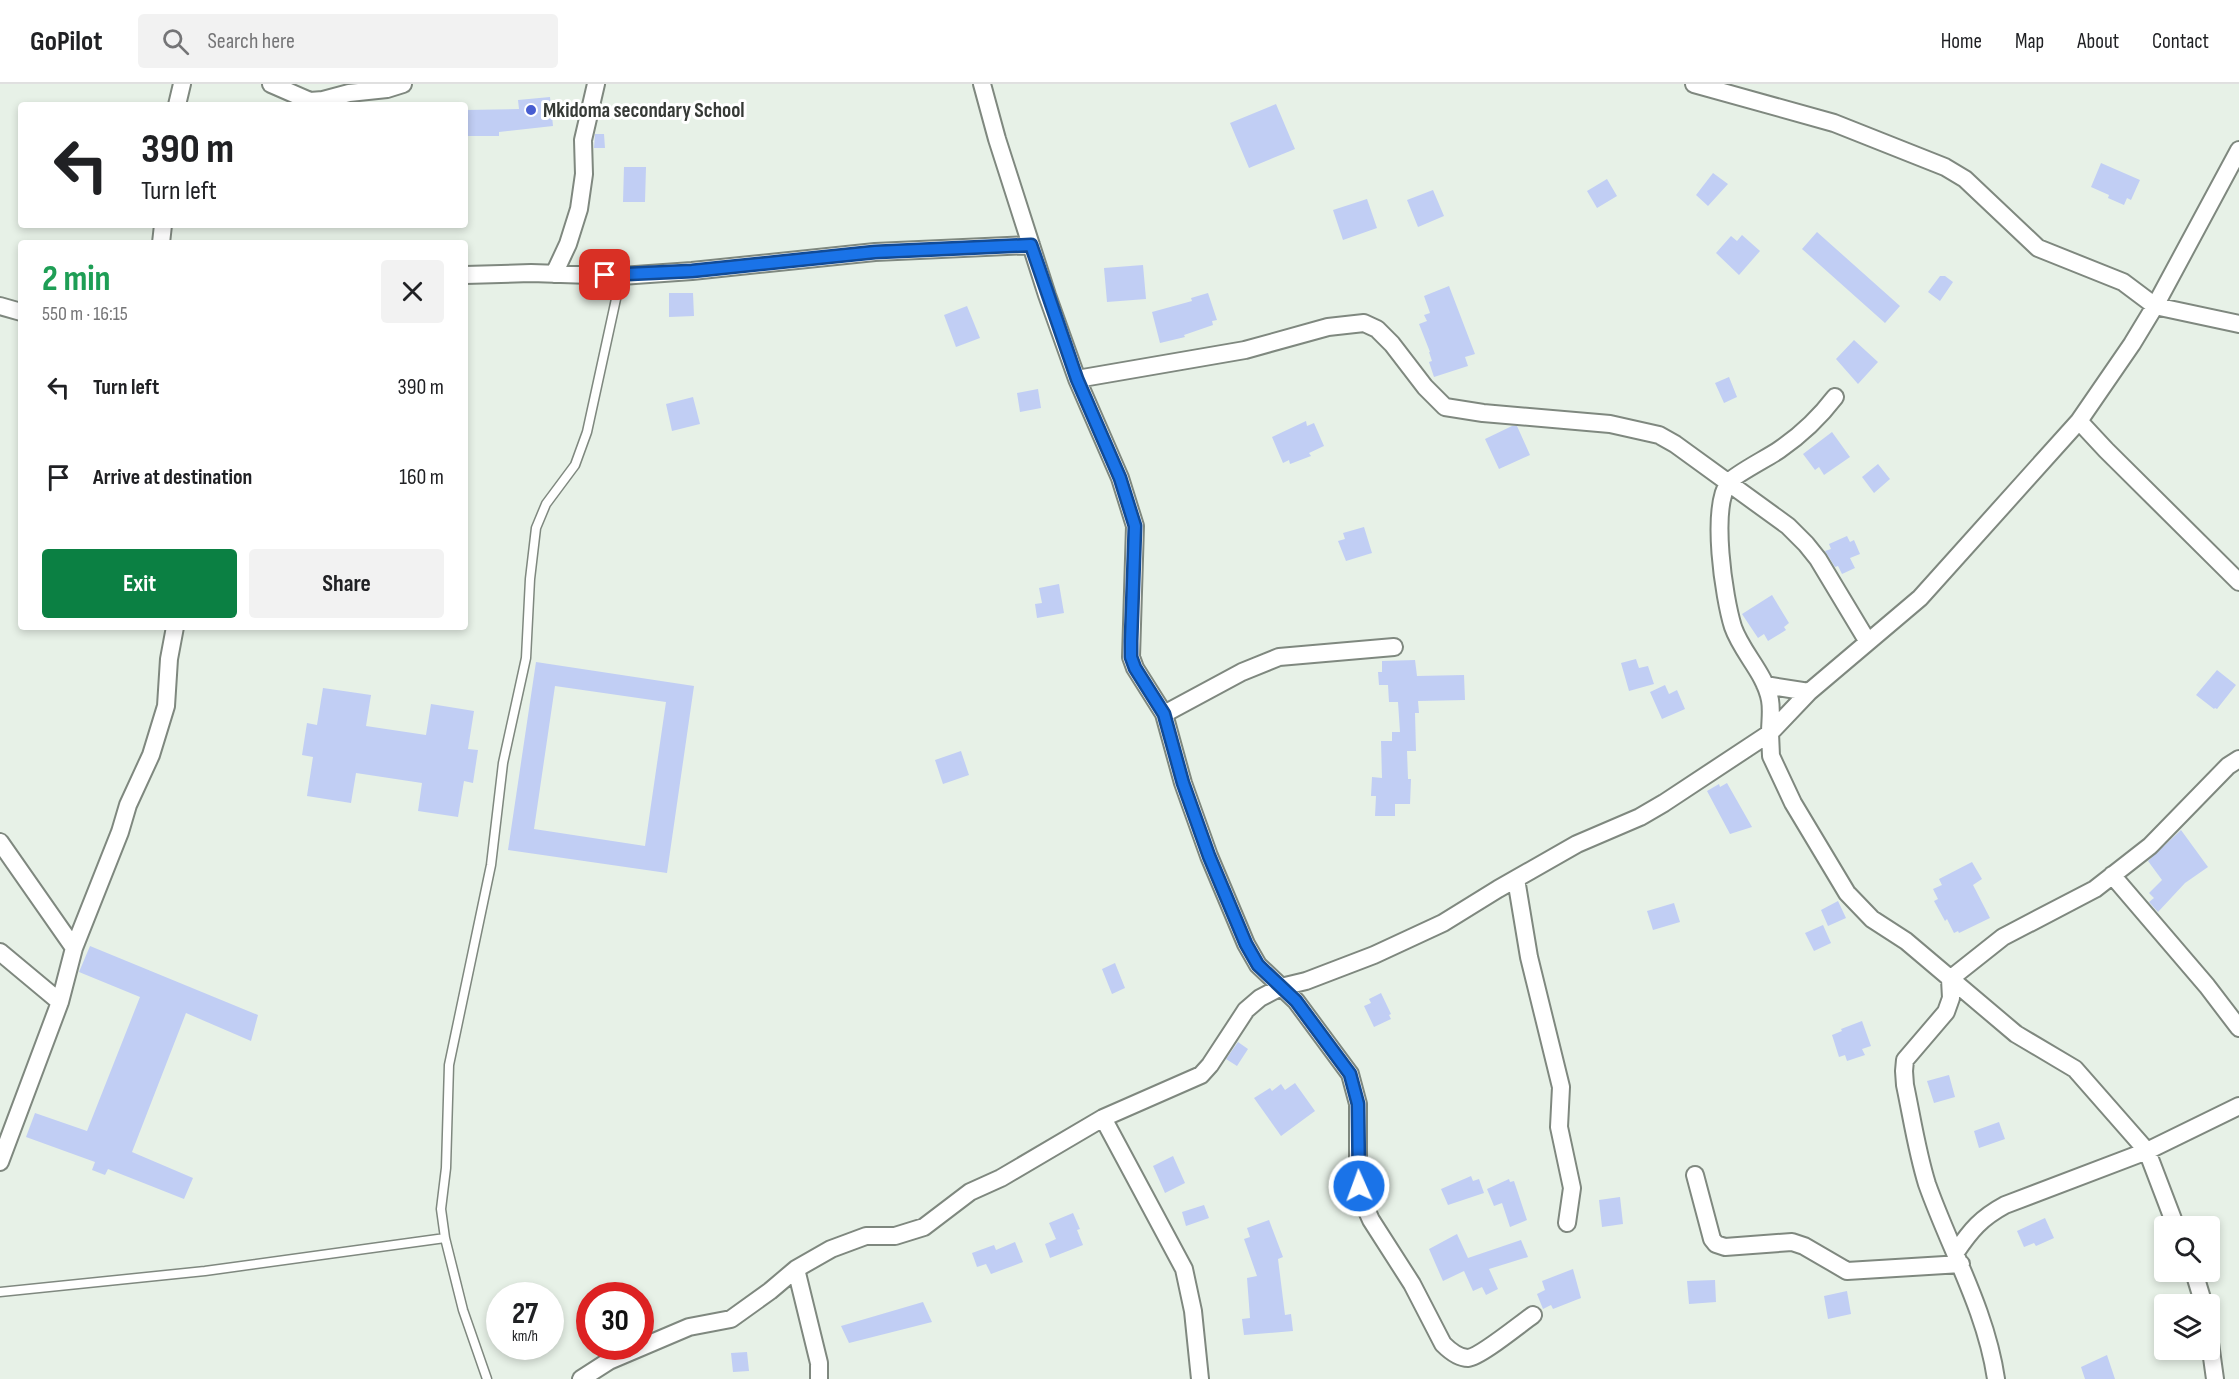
<!DOCTYPE html>
<meta charset="utf-8">
<style>
:root{--surface:#fff;--page:#f2f2f2;--text:#202124;--muted:#757577;--line:#e0e0e0;--accent:#0b8043}
body{margin:0;font-family:"Sofia Sans Condensed",sans-serif;background:var(--page);color:var(--text);height:100vh;display:flex;flex-direction:column;font-size:22px;white-space:nowrap}
*{box-sizing:border-box;margin:0}
p{font-size:20px;color:var(--muted)}
.icon{flex:none;width:33px;height:33px;fill:none;stroke:currentColor;stroke-width:2;stroke-linecap:round;stroke-linejoin:round}
.map{position:relative;flex:1;overflow:hidden}
.side{position:absolute;left:18px;top:156px;width:450px;height:390px;display:flex;flex-direction:column;background:var(--surface);border-radius:6px;box-shadow:0 3px 9px #0003}
.side>*{flex:none}
.top-card{position:absolute;left:18px;top:18px;width:450px;height:126px;border-radius:6px;box-shadow:0 3px 9px #0003;background:#fff;color:var(--text);overflow:hidden}
.tools{position:absolute;left:2154px;top:1132px;display:grid;gap:12px}
.tools a{display:grid;place-items:center;width:66px;height:66px;border-radius:6px;background:var(--surface);box-shadow:0 3px 9px #0003;font-size:30px}
.speed{position:absolute;left:486px;top:1198px;display:flex;gap:12px;font-size:30px;font-weight:700;text-align:center}
.speed>*{display:grid;place-content:center;width:78px;height:78px;border-radius:50%;background:var(--surface);box-shadow:0 3px 9px #0003;line-height:1}
.speed small{font-size:15px;font-weight:400}
.speed .limit{border:9px solid #d22;background:#fff;color:#111}
.pin{position:absolute;display:grid;place-items:center;width:51px;height:51px;color:#fff;margin:-26px;border-radius:12px;box-shadow:0 3px 9px #0006}
.me{position:absolute;width:66px;margin:-33px;rotate:358deg;stroke-linejoin:round;filter:drop-shadow(0 0 4px #0008)}
.turn{display:flex;align-items:center;gap:21px;height:126px;padding:0 24px;font-size:27px}
.turn .icon{width:78px;height:78px;stroke-width:2.5}
.turn b{display:block;font-size:42px;line-height:51px}
.round{display:grid;place-items:center;flex:none;width:63px;height:63px;border-radius:6px;background:var(--page)}
.headline{display:flex;align-items:center;justify-content:space-between;height:102px;padding:0 24px}
h1{font-size:36px;font-weight:700;line-height:45px;color:#1e9e55}
.primary-button{display:flex;gap:12px;margin-top:auto;padding:12px 24px}
.primary-button a{flex:1;height:69px;border-radius:6px;background:var(--accent);color:#fff;font-size:24px;font-weight:700;line-height:69px;text-align:center}
.primary-button a+a{background:var(--page);color:var(--text)}
ul{padding:0;list-style:none}
li{display:flex;align-items:center;gap:18px;height:90px;padding:0 24px}
li div{flex:1}
li b{display:block;font-size:22px}
li em{font-style:normal}
header{display:flex;align-items:center;gap:36px;box-sizing:border-box;height:84px;padding:0 30px;background:var(--surface);border-bottom:2px solid var(--line)}
header strong{font-size:28px}
nav{display:flex;gap:33px;margin-inline-start:auto;font-size:21px}
.search{width:420px;height:54px;background:var(--page);display:flex;align-items:center;gap:15px;box-sizing:border-box;padding:0 21px;border-radius:6px;color:var(--muted);font-size:22px}
.map>svg:first-child{display:block}
.building{fill:#c1cef4;fill-rule:evenodd}
.lines{fill:none;stroke-linecap:round;stroke-linejoin:round}
.service-casing{stroke:#7f887f;stroke-width:11}
.minor-casing{stroke:#7f887f;stroke-width:20}
.service{stroke:#fff;stroke-width:8}
.minor{stroke:#fff;stroke-width:16}
.route-casing{stroke:#114b97;stroke-width:15}
.route{stroke:#1a73e8;stroke-width:10}
.poi-dot{fill:#475dd1;stroke:#fff;stroke-width:2}
.labels{text-anchor:middle;dominant-baseline:central;stroke-width:6;stroke-linejoin:round;paint-order:stroke}
.poi-label{font-size:21px;font-weight:bold;fill:#363a36;stroke:#fff;text-anchor:start}
</style>
<header>
<strong>GoPilot</strong>
<div class="search"><svg class="icon" aria-label="search" viewBox="0 0 24 24"><circle cx="10" cy="10" r="6"/><path d="M15 15l6 6"/></svg>Search here</div>
<nav><a>Home</a><a>Map</a><a>About</a><a>Contact</a></nav>
</header>
<div class="map">
<svg width="2239" height="1295" viewBox="0 0 2239 1295">
<rect width="100%" height="100%" fill="#e7f1e7"/>
<!-- building -->
<path class="building" d="M550 13 553 42 499 48V52H465V26L519 25 518 16Z
M1276 20 1295 65 1249 84 1230 39Z
M595 50H604L605 64H594Z
M2101 79 2140 96 2131 116 2127 114 2124 121 2108 114 2109 111 2091 103Z
M624 83H646L645 118H623Z
M1713 89 1728 100 1708 122 1696 111Z
M1607 95 1617 112 1597 124 1587 107Z
M1433 106 1444 132 1418 143 1407 116Z
M1367 115 1377 144 1343 156 1333 126Z
M1817 148 1900 222 1885 239 1802 165Z
M1742 151 1760 167 1739 191 1716 169 1731 152 1737 157Z
M1143 181 1146 215 1107 218 1104 184Z
M1940 192H1945L1953 198 1940 217 1928 208Z
M1449 202 1475 270 1465 273 1468 282 1434 293 1429 278 1432 277 1429 268H1430L1419 240 1427 237 1424 231 1430 229 1424 212Z
M669 209H693L694 232 669 233Z
M1208 209 1217 236 1212 237 1213 241 1184 251 1185 253 1160 259 1152 228 1192 217 1191 214Z
M967 222 980 254 956 263 944 231Z
M1854 256 1878 278 1858 300 1836 275Z
M1729 293 1737 313 1724 319 1715 299Z
M1038 305 1041 324 1020 328 1017 309Z
M693 313 700 340 672 347 666 320Z
M1306 337 1307 342 1314 339 1324 362 1309 369 1311 372 1290 380 1289 376 1283 379 1272 353Z
M1512 342H1517L1530 371 1499 385 1485 355Z
M1832 348 1850 373 1824 391 1819 383 1815 386 1803 370Z
M1878 380 1890 395 1874 409 1862 393Z
M1364 443 1372 469 1346 477 1338 457 1345 455 1343 449Z
M1847 452 1850 458 1854 456 1860 470 1850 474 1855 484 1842 490 1838 482 1835 483 1825 467 1831 465 1829 460Z
M1059 500 1064 529 1037 534 1035 520 1042 519 1039 504Z
M1772 511 1789 539 1784 543 1786 546 1768 557 1764 550 1758 554 1742 530Z
M1636 575 1639 584 1648 582 1654 600 1629 607 1621 579Z
M1415 576 1417 592 1464 591 1465 616 1418 617 1419 629H1415L1416 667H1407L1408 695H1411L1410 720H1395V732H1375L1376 712H1371L1372 693 1382 694 1381 657H1392V648H1400L1398 618H1389L1388 601H1379L1378 588H1382V577Z
M536 578 694 602 667 789 508 766ZM555 602 666 618 645 762 534 745Z
M2217 586 2236 601 2217 625 2215 624 2214 625 2196 611Z
M1665 601 1669 610 1677 606 1685 625 1662 635 1650 608Z
M323 604 371 611 366 642 426 651 431 620 474 627 468 665 478 666 473 699 464 697 458 733 418 727 422 699 356 689 351 719 307 712 313 673 302 671 307 639 317 641Z
M961 667 969 691 943 700 935 676Z
M1727 699 1752 743 1730 750 1707 707 1719 700 1720 703Z
M2181 746 2208 783 2185 799 2158 828 2149 818 2154 814 2149 809 2162 796 2148 777Z
M1972 778 1982 795 1973 801 1990 834 1959 849 1958 847 1954 849 1947 835 1945 837 1934 817 1938 815 1933 805 1942 801 1939 795Z
M1838 817 1846 834 1828 842 1821 826Z
M1674 819 1680 838 1653 846 1647 827Z
M1823 841 1831 859 1814 867 1805 849Z
M90 862 258 931 251 957 186 929 132 1068 193 1094 184 1115 108 1085 105 1091 92 1086 95 1078 26 1053 35 1029 87 1047 140 913 79 888Z
M1115 879 1125 904 1112 910 1102 885Z
M1381 909 1391 930 1389 931 1391 935 1374 943 1364 922 1371 919 1369 915Z
M1862 937 1871 962 1862 965 1865 971 1847 977 1845 971 1839 973 1832 951 1842 947 1841 945Z
M1238 958 1248 965 1237 982 1226 975Z
M1949 991 1955 1013 1934 1019 1927 997Z
M1295 999 1315 1027 1281 1052 1254 1014 1270 1004 1272 1007 1281 1000 1285 1006Z
M1999 1038 2005 1055 1979 1064 1974 1047Z
M1173 1072 1185 1099 1165 1109 1153 1082Z
M1471 1092 1473 1097 1479 1095 1484 1109 1448 1121 1441 1105Z
M1509 1095 1510 1098 1514 1097 1527 1136 1510 1143 1502 1119 1494 1122 1487 1105Z
M1620 1113 1623 1140 1602 1143 1599 1116Z
M1204 1121 1209 1134 1186 1142 1182 1128Z
M1073 1129 1080 1145 1077 1146 1083 1161 1050 1174 1045 1160 1056 1155 1049 1139Z
M2045 1134 2054 1154 2036 1162 2034 1159 2024 1163 2017 1147Z
M1269 1136 1283 1173 1278 1175 1285 1231 1291 1230 1293 1247 1244 1251 1242 1235 1250 1234 1247 1194 1257 1192 1244 1155 1250 1153 1247 1144Z
M1457 1150 1468 1174 1521 1156 1528 1173 1489 1185 1498 1205 1486 1211 1482 1203 1473 1207 1464 1187 1443 1197 1429 1165Z
M1015 1158 1023 1178 991 1190 986 1180 977 1183 972 1169 994 1161 996 1166Z
M1573 1185 1581 1214 1553 1225 1551 1221 1543 1225 1537 1210 1545 1206 1542 1197Z
M1715 1196 1716 1218 1689 1220 1687 1197Z
M1847 1207 1851 1230 1828 1235 1824 1212Z
M923 1218 932 1238 849 1259 841 1242Z
M747 1268 749 1287 733 1288 731 1269Z
M2107 1271 2115 1295H2085L2081 1283Z"/>
<g class="lines">
<defs>
<path id="service" d="M0 1208 205 1187 445 1154
M487 1295 463 1226 445 1154 441 1125 446 1084 449 981 491 781 503 679 526 574 530 495 536 444 546 420 575 381 587 348 621 192"/>
<path id="minor" d="M271 0 310 17 323 16 349 9 387 5 403 0
M982 0 997 55 1047 211 1077 295 1120 394 1135 442 1131 573 1135 584 1164 630 1183 699 1209 772 1246 860 1258 881 1296 917 1350 990 1358 1020V1093L1363 1118 1371 1136 1412 1200 1443 1260C1449 1266 1458 1274 1468 1274 1480 1273 1520 1240 1533 1231
M1694 0 1834 39 1945 83 1965 95 2038 164 2123 198 2155 222 2239 240
M177 21 182 0
M161 159 163 141
M554 190 568 160 579 125 584 90 583 56 596 0
M465 191 531 189 621 192 692 187 875 168 1031 161
M0 222 21 228
M1077 295 1245 266 1328 243 1364 239 1377 245 1392 260 1425 303 1445 323 1483 329 1610 340 1659 351 1675 360 1788 442 1806 460 1818 475 1868 558
M2079 337 2106 366 2239 498
M1765 601 1809 608
M1164 630 1242 588 1279 573 1394 563
M0 758 74 864
M2112 791 2207 902 2239 944
M1516 795 1529 873 1561 1003 1559 1043 1572 1104 1567 1139
M0 868 60 918
M1103 1034 1184 1185 1193 1227 1200 1295
M0 1078 60 918 74 864 120 748 128 721 151 671 166 622 169 575 175 543
M1695 1091 1712 1155 1716 1160 1725 1163 1792 1158 1804 1162 1847 1187 1961 1180
M2176 1143 2147 1067 2075 985 2016 950 1906 857 1872 835 1847 809 1793 719 1771 672 1770 649 1809 608 1920 514 2079 337 2132 260 2155 222 2239 66
M1956 1168C1971 1146 1981 1134 2005 1121L2147 1067 2239 1022
M796 1185 819 1279V1295
M2194 1188 2204 1221
M2210 1259 2215 1295
M581 1295 609 1277 689 1243 731 1235 770 1207 796 1185 831 1165 866 1152H895L924 1143 970 1108 1001 1094 1103 1034 1201 991 1210 981 1246 926 1260 914 1281 903 1306 897 1374 871 1443 839 1498 805 1577 760 1640 733 1664 719 1770 649C1770 638 1772 627 1770 616 1765 589 1742 569 1733 543 1724 514 1710 424 1729 398 1734 391 1769 373 1779 366 1801 351 1819 334 1835 313
M1996 1295C1986 1226 1950 1165 1927 1100 1917 1068 1912 1034 1905 1001L1904 987 1905 976 1946 928 1951 914 1950 895 2003 853 2095 805 2150 762 2228 682 2239 675"/>
</defs>
<!-- service casing -->
<use href="#service" class="service-casing"/>
<!-- minor casing -->
<use href="#minor" class="minor-casing"/>
<!-- service -->
<use href="#service" class="service"/>
<!-- minor -->
<use href="#minor" class="minor"/>
</g>
<g class="lines">
<defs>
<path id="route" d="M605 191 692 187 875 168 1031 161 1077 295 1120 394 1135 442 1131 557V573L1135 584 1164 630 1183 699 1209 772 1246 860 1258 881 1296 917 1350 990 1358 1020 1359 1102"/>
</defs>
<!-- route casing -->
<use href="#route" class="route-casing"/>
<!-- route -->
<use href="#route" class="route"/>
</g>
<!-- markers -->
<circle class="poi-dot" cx="531" cy="26" r="6"/>
<g class="labels">
<!-- poi labels -->
<g class="poi-label">
<text x="543" y="26">Mkidoma secondary School</text>
</g>
</g>
</svg>
<div class="tools">
<a><svg class="icon" aria-label="search" viewBox="0 0 24 24"><circle cx="10" cy="10" r="6"/><path d="M15 15l6 6"/></svg></a>
<a><svg class="icon" aria-label="layers" viewBox="0 0 24 24"><path d="M12 4l9 5-9 5-9-5zM3 14l9 5 9-5"/></svg></a>
</div>
<div class="speed"><div>27<small>km/h</small></div><div class="limit">30</div></div>
<div class="pin" style="left:605px;top:191px;background:#d93025"><svg class="icon" aria-label="arrive" viewBox="0 0 24 24"><path d="M6 21V4h12l-3 4 3 4H6"/></svg></div>
<svg class="me" style="left:1359px;top:1102px" viewBox="-20 -20 40 40"><circle r="17" fill="#1a73e8" stroke="#fff" stroke-width="3"/><path d="M0-11L8 9 0 5-8 9z" fill="#fff"/></svg>
<div class="top-card">
<div class="turn"><svg class="icon" aria-label="left" viewBox="0 0 24 24"><path d="M17 20v-9H6M10 6l-5 5 5 5"/></svg><div><b>390 m</b>Turn left</div></div>
</div>
<section class="side">
<div class="headline"><div><h1>2 min</h1><p>550 m · 16:15</p></div><a class="round"><svg class="icon" aria-label="close" viewBox="0 0 24 24"><path d="M6 6l12 12M18 6L6 18"/></svg></a></div>
<ul>
<li><svg class="icon" aria-label="left" viewBox="0 0 24 24"><path d="M17 20v-9H6M10 6l-5 5 5 5"/></svg><div><b>Turn left</b></div><em>390 m</em></li>
<li><svg class="icon" aria-label="arrive" viewBox="0 0 24 24"><path d="M6 21V4h12l-3 4 3 4H6"/></svg><div><b>Arrive at destination</b></div><em>160 m</em></li>
</ul>
<div class="primary-button"><a>Exit</a><a>Share</a></div>
</section>
</div>
